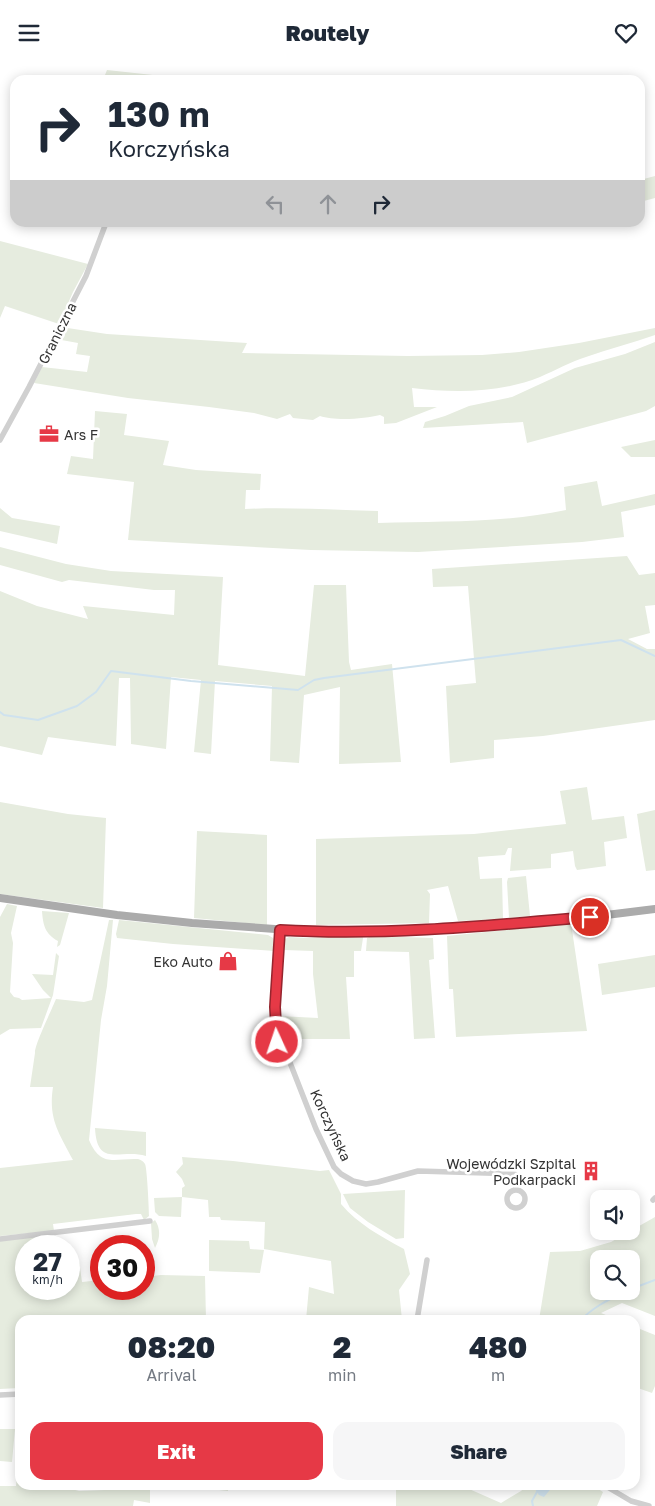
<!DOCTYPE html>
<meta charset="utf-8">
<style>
:root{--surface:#fff;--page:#f6f6f7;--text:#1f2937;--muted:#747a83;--accent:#e63946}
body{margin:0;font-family:"Golos Text",sans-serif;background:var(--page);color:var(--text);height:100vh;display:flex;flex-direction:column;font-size:19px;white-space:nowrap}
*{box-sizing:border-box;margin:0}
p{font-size:16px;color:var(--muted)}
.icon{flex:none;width:28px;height:28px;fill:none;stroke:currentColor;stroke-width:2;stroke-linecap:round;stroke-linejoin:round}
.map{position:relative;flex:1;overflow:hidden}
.details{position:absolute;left:15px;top:1250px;width:625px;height:175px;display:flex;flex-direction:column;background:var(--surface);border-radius:15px;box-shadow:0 2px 12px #0003}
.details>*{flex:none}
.guide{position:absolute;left:10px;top:10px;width:635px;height:152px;border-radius:15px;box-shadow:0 2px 12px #0003;background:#fff;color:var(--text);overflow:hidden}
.fabs{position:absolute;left:590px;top:1125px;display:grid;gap:10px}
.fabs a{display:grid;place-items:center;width:50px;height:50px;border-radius:10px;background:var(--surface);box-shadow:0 2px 12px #0003;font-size:25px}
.speed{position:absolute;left:15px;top:1170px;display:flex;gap:10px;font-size:25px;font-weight:700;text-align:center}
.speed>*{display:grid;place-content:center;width:65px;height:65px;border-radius:50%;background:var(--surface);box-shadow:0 2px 12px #0003;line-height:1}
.speed small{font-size:12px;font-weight:400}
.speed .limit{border:8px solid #d22;background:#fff;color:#111}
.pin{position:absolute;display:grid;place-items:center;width:42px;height:42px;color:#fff;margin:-21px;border:2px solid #fff;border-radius:50%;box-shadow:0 1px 5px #0007}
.me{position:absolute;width:55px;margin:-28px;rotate:357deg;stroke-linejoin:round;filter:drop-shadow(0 0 4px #0008)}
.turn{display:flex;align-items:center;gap:18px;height:105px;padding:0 15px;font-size:22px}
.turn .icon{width:65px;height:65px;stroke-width:2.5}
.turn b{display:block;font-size:35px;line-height:42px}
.lanes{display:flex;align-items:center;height:48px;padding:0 15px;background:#0003;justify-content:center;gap:25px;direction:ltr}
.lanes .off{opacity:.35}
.eta{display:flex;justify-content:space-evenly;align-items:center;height:85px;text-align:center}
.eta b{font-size:30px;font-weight:800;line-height:35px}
.action{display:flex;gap:10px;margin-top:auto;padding:10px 15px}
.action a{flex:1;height:58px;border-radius:15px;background:var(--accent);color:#fff;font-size:20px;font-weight:800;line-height:58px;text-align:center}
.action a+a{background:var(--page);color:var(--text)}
header{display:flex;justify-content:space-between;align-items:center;height:65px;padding:0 15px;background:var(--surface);font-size:22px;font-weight:800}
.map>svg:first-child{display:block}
.green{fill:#e6ecdf;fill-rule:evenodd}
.water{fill:#cfe2ee}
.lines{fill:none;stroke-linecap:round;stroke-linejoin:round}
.stream{stroke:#cfe2ee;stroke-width:2}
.minor{stroke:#d0d0d0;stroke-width:5.5}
.major{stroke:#ababab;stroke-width:8}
.route-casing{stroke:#96252e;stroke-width:12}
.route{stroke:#e63946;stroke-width:9}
.labels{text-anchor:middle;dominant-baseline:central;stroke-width:5;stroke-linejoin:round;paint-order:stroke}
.street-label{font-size:14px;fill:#333;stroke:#fff}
.poi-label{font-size:14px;fill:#333;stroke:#fff;text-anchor:end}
</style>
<header><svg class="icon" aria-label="menu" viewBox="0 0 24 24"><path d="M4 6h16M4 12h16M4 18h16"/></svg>Routely<svg class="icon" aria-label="heart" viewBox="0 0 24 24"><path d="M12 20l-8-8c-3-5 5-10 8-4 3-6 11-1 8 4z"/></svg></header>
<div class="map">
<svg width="655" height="1441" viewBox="0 0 655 1441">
<rect width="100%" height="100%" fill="#fff"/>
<!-- green -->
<path class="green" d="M107 5 162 11 160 15H103Z
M221 13 336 15H221Z
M655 111V133L640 137V115Z
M0 176 88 199 73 227 59 259 5 241 0 253Z
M61 262 107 269 247 278 242 288 408 291 482 290 519 287 579 278 655 263V270C632 278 609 284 586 292 570 297 556 305 540 312 500 328 455 328 412 323L414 342H437L396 358 384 359V352L380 350C365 354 334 356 320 351L313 355 293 353 290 349 277 354 254 348 209 342 128 333 34 318 42 302 87 307 90 291 76 289 78 278 56 274Z
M655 277V341L646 346 527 378 523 357 423 363 425 357 445 351 469 341 512 332 575 303 625 289Z
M95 346 127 349 124 370 169 376 163 400 196 405 261 409 260 425H246L245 444C289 442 333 445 378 446V458C441 456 505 458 566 445L564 422 597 416 602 441 655 429V440L621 447 624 472 582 477 418 487 311 485 128 475 134 417 67 409 71 391 93 394Z
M655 375V392H631L621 382Z
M0 443 12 453 60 461 57 479 0 466Z
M0 482 66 499 111 506 223 512 218 600 305 611 314 520H346L349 597 351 605 392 599 401 697 339 699 340 622 304 630 299 698 270 696 272 621 215 616 211 689 194 687 201 615 171 612 166 684 131 679 130 613H119L116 681 48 672 42 690 0 681V526L37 541 88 554 83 541 174 550 175 525H154L69 515 62 517 0 500Z
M627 491 639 510 655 508V540L645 541 650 568 628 574 647 584H655V655L543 671 494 675V693L450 698 446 621 476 618 468 521 433 522 432 504Z
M587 722 592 755 624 751 627 773 604 777 606 801 577 805 575 801 573 786 551 789V803L510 806 512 783H508L505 790 478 792 480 814 502 813 503 854 458 856 448 821 427 825 430 829 429 858 316 860V774L474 769 566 759 560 726Z
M0 737 68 749 106 753 103 843 0 829Z
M655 745V805L646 806 641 777 637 749Z
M197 766 267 770V860L194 853Z
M526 811 530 851 509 853 507 817 508 813Z
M7 839 17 841 11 868 13 878 10 927 14 932 19 933 22 935 51 933 43 925 32 909 53 910 56 888 59 891 53 930 41 963 10 964 0 970V852Z
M42 846 69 848 60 880 57 882 58 876C45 869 43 860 42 846Z
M109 855H113L107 921 101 955 89 1075C101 1103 114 1093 138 1094 141 1095 143 1096 145 1099 147 1102 149 1144 149 1151L144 1155 141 1149H136L53 1159 54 1166 0 1171V1103L73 1095C59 1068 48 1054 53 1022H30L35 988C34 981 52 944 56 934L84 937 92 935Z
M119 855 268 870 273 873 274 886 173 879 117 873 116 869Z
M571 858 587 966 456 972 453 924H449L447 871Z
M362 869 363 873 361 886H354V912H346L350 974H282L279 951 318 953 313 909V886L284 885 285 874 289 872 307 873Z
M371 871 433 873 434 894 429 895 435 973 414 974 409 887 366 886 367 873Z
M655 890V922L602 930 598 899Z
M95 1063 146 1067V1091C121 1083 97 1104 95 1063Z
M182 1092 233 1096 320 1106 329 1105 341 1129V1139C358 1159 380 1171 404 1184L410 1209 399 1225 402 1255H306L309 1222 334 1229 331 1196 264 1184 265 1157 221 1155 220 1152H209L208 1135 182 1132 181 1152 159 1151 155 1147 154 1133 182 1132V1123L185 1121 182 1114 176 1107 183 1099Z
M405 1125 404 1173 396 1174 368 1157 350 1143 343 1129Z
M655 1152V1251L622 1238 601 1248 618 1255H539L550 1187 580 1186 611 1177ZM599 1194H631V1226H599Z
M155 1155C161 1164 160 1174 155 1183L152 1174 151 1158Z
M46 1170 48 1181H26V1224H69V1196L79 1195 82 1217 101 1215V1224H144V1212L161 1210 205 1211 206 1255H144L143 1250 80 1255H20V1278L17 1279 19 1323 0 1324V1176Z
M209 1175 249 1176 250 1184 264 1185 260 1208 209 1206Z
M635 1262 655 1270V1321L652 1328 635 1322Z
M0 1364H15L12 1397 0 1396Z
M18 1397H20V1420H56L79 1426 105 1425 106 1420H150V1438L134 1435 133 1441H0V1421H16Z
M192 1420H228V1426L192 1422Z
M396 1420H460L501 1438 521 1426 527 1420H592L603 1427 597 1441H396Z"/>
<!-- water -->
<path class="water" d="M535 1420H554L544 1432 539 1430 535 1424Z"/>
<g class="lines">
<!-- stream -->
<path class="stream" d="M0 647 4 650 38 655 77 641 96 627 111 606 191 616 298 625 314 615 324 613 621 575 655 591
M631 1224 655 1215
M581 1255C593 1242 610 1234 626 1226
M533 1441 532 1436 538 1425"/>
<!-- minor -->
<path class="minor" d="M0 375 29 322 86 211 106 158
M280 865 275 942 277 977 287 990 316 1064 334 1102 341 1109 353 1116 366 1119 378 1117 418 1106 515 1109 516 1125
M507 1134a9 9 0 1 1 18 0a9 9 0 1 1-18 0Z
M653 1135 655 1133
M0 1174 150 1156
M417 1255 427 1195
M0 1330 20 1329
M604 1420 631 1436 649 1441"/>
<!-- major -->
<path class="major" d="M0 833 117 850 192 858 317 867 439 865 590 852 655 844"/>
</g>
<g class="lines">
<defs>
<path id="route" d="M277 977 275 942 280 865C384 871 487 861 590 852"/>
</defs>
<!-- route casing -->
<use href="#route" class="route-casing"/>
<!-- route -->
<use href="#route" class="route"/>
</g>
<!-- icons -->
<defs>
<symbol id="office-bare" viewBox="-9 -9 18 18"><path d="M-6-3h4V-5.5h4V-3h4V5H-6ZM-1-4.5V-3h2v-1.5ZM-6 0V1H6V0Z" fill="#e63946" stroke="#fff" stroke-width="2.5" paint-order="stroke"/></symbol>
<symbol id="shop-bare" viewBox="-9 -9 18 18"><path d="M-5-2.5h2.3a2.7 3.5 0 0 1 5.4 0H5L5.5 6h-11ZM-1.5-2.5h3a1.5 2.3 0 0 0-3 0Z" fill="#e63946" stroke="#fff" stroke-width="2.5" paint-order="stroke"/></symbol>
<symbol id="building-bare" viewBox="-9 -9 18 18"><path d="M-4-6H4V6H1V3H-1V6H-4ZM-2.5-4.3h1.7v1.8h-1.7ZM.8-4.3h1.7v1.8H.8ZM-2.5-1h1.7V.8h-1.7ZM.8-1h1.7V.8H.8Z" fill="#e63946" stroke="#fff" stroke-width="2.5" paint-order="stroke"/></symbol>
</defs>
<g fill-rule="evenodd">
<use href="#office-bare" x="35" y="355" width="28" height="28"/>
<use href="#shop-bare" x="214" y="882" width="28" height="28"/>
<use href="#building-bare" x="577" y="1092" width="28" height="28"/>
</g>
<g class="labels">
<!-- street labels -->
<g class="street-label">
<text transform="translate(57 268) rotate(-63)">Graniczna</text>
<text transform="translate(331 1060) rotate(65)">Korczyńska</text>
</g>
<!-- poi labels -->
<g class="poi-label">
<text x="64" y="369" text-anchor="start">Ars F</text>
<text x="213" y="896">Eko Auto</text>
<text x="576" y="1098">Wojewódzki Szpital<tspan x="576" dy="16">Podkarpacki</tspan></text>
</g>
</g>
</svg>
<div class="fabs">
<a><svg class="icon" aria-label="sound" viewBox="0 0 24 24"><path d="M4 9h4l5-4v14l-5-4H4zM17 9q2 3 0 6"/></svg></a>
<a><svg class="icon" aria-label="search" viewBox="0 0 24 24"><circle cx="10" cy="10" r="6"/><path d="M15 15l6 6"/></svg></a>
</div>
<div class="speed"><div>27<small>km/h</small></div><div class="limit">30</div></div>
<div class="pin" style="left:590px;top:852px;background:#d93025"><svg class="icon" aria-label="arrive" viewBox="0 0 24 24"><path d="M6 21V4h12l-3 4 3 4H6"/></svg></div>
<svg class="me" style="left:277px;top:977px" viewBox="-20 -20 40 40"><circle r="17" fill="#e63946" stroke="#fff" stroke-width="3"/><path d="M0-11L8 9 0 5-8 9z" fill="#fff"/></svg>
<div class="guide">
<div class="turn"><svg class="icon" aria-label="right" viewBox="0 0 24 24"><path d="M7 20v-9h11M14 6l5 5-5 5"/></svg><div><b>130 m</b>Korczyńska</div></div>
<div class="lanes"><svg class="icon off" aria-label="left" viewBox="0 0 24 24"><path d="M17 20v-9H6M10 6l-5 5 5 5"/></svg><svg class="icon off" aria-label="ahead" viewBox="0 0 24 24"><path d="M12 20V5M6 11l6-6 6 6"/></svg><svg class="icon" aria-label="right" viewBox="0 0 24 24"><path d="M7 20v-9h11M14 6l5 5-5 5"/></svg></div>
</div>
<section class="details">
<div class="eta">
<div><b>08:20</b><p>Arrival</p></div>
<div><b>2</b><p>min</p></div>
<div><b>480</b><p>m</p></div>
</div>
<div class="action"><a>Exit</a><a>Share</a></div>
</section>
</div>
